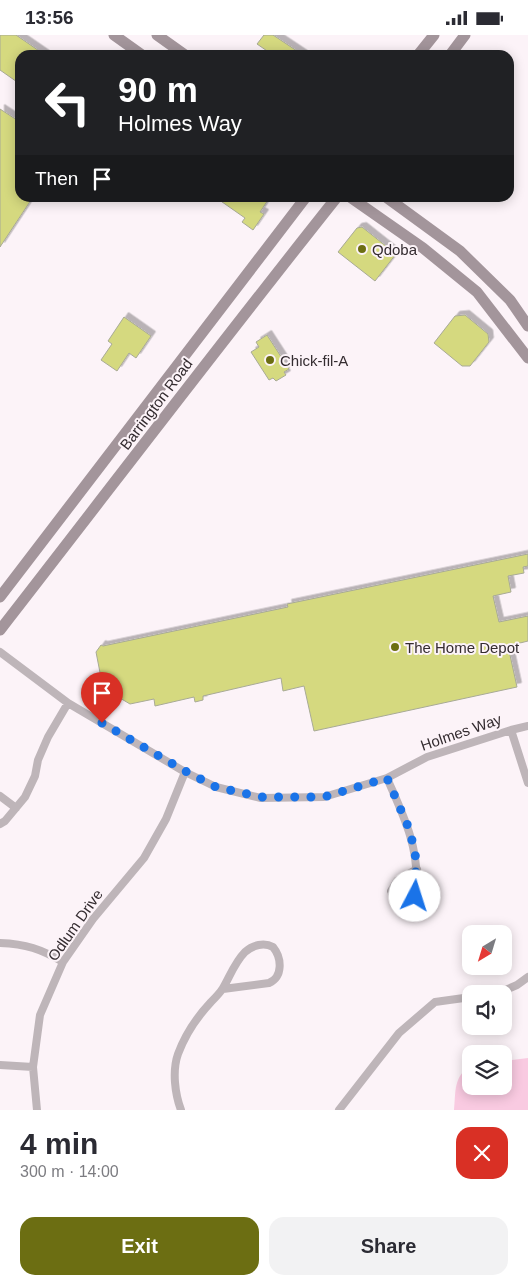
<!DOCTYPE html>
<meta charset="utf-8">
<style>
:root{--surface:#fff;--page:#f2f2f3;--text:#2b2b33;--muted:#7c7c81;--accent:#6c6e12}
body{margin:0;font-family:Arial,sans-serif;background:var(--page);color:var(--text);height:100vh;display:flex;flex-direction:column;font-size:19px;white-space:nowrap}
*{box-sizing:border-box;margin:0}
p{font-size:16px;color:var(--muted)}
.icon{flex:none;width:28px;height:28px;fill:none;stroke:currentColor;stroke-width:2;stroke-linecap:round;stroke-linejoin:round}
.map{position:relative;height:1075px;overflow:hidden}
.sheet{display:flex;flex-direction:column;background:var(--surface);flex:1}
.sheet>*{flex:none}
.guide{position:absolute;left:15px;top:15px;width:499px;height:152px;border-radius:15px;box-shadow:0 2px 12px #0003;background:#202124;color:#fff;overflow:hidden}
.needle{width:32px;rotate:218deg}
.tools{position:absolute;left:462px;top:890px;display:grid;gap:10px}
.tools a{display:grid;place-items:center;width:50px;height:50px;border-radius:10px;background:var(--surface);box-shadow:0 2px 12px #0003;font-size:25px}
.pin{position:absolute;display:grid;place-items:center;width:42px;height:42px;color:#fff;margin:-51px -21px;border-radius:50% 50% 50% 0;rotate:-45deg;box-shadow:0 0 5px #0007}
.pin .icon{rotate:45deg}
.me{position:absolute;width:55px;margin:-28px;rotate:5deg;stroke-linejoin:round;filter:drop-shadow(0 0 4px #0008)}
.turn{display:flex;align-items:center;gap:18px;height:105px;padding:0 20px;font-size:22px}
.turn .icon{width:65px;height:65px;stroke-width:2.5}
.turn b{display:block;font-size:35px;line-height:42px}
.then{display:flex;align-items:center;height:48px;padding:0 20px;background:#0003;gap:10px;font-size:19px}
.round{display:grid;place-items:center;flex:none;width:52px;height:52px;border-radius:15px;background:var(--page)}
.headline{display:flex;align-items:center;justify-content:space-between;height:85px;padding:0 20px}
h1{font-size:30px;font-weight:800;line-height:38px}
.cta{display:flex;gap:10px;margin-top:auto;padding:10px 20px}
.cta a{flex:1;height:58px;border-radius:15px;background:var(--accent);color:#fff;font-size:20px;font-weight:800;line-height:58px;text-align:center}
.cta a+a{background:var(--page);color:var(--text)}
.status{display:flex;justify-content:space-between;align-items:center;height:35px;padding:0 25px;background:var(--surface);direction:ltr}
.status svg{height:14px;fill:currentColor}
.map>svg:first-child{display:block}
.green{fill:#f9cae1}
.building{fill:#d5d97f;stroke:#a8aa96;filter:url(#shadow)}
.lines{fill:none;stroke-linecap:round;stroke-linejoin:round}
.street{stroke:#beb5b9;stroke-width:8}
.secondary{stroke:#a3959b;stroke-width:11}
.route{stroke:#1a73e8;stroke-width:9;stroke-dasharray:0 16.2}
.poi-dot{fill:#6c6e12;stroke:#fcf3f8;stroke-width:2}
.labels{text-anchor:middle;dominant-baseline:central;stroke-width:4;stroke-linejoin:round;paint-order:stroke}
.poi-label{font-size:15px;fill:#342c30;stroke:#fcf3f8;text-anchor:start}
.street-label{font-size:15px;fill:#342c30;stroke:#fcf3f8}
</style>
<div class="status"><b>13:56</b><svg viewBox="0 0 49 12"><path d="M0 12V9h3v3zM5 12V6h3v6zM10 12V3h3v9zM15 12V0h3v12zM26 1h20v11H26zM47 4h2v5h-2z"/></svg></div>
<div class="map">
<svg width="528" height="1075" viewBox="0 0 528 1075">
<defs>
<filter id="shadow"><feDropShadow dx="4.5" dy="-4.5" stdDeviation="0" flood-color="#0004"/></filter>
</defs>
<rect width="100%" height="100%" fill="#fcf3f8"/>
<!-- green -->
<path class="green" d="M528 1023V1075H454C456 1056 453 1042 471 1030V1051H504V1026Z"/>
<!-- building -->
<path class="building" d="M0 0H16L45 20H20V49L0 35Z
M264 0H273L303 20H273L257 9Z
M0 74 20 87V162H33L0 212Z
M215 162H270L260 177 264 179 253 195 242 187 245 183Z
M362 192 396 219 375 246 338 217 357 193Z
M465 280 488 299 489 307 470 331H462L434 308 455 281Z
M124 282 151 301 136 323 129 318 117 336 101 325 112 309 108 306Z
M267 300 289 334 284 337 286 340 276 346 273 343 269 345 251 317 259 312 256 307Z
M528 519V531L523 532 524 538 508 541 511 557 493 561 499 587 528 581V606L508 611 517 652 314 696 304 651 283 656 281 643 203 661V665L195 667 194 662 155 671 154 664 130 669 103 653 96 617 101 610 103 611 288 572 287 569Z"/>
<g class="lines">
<!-- street -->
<path class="street" d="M0 617 68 668 185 737 216 752 261 763 324 762 387 743 427 722 511 695 528 691
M511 695 528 748
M387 743C402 778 419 811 416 849 416 854 416 859 414 864L404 869 396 866 391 856 397 846 417 834
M0 761 16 773
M0 789 5 786 25 762 35 741 38 725 48 702 68 668
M0 908C26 909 41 914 63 927
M496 959 517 950 528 942
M0 1030 33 1032
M37 1075 33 1032 40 980 63 927 93 884 144 823 166 784 185 737
M181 1075C175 1059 172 1036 178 1019 185 1000 197 982 211 967 215 963 220 958 223 953 230 941 235 927 245 917 253 910 264 907 273 912 282 923 283 942 269 948L223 954
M339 1075 399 998 435 967 471 962"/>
<!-- secondary -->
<path class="secondary" d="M114 0 142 20
M157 0 185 20
M418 20 434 0
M450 20 465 0
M350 162 423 213 477 257 528 323
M386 162 460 216 510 265 528 291
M0 562 306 162
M0 595C112 451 223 305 337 162"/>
</g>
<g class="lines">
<!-- route -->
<path class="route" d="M102 688 185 736 216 752 261 762H324L387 743 410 796 416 824 415 861"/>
</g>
<!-- markers -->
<g class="poi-dot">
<circle cx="362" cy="214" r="5"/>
<circle cx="270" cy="325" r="5"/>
<circle cx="395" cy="612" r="5"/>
</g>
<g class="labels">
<!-- poi labels -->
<g class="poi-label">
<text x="372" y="214">Qdoba</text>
<text x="280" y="325">Chick-fil-A</text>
<text x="405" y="612">The Home Depot</text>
</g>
<!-- street labels -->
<g class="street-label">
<text transform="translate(156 369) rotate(-53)">Barrington Road</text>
<text transform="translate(461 697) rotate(-19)">Holmes Way</text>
<text transform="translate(75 890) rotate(-55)">Odlum Drive</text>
</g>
</g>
</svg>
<div class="tools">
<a><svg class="needle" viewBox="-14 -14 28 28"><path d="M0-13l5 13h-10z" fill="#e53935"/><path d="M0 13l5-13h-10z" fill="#7c7c81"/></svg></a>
<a><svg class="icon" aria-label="sound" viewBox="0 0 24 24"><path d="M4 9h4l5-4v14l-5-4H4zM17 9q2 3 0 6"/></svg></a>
<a><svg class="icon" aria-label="layers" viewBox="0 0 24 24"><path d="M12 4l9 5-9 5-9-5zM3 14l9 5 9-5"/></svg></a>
</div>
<div class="pin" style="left:102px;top:688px;background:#d93025"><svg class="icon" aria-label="arrive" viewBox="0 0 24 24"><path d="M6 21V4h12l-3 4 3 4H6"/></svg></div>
<svg class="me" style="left:415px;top:861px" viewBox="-20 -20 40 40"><circle r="19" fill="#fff"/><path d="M0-13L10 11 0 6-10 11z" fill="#1a73e8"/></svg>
<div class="guide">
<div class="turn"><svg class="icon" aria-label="left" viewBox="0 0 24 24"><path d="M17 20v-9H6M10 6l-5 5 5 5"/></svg><div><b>90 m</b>Holmes Way</div></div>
<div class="then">Then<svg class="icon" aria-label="arrive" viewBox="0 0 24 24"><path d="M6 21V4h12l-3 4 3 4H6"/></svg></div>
</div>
</div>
<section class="sheet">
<div class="headline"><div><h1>4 min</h1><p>300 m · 14:00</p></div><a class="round" style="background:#d93025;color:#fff"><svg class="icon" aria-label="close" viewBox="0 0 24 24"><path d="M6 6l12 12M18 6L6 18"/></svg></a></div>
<div class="cta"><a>Exit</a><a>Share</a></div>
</section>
